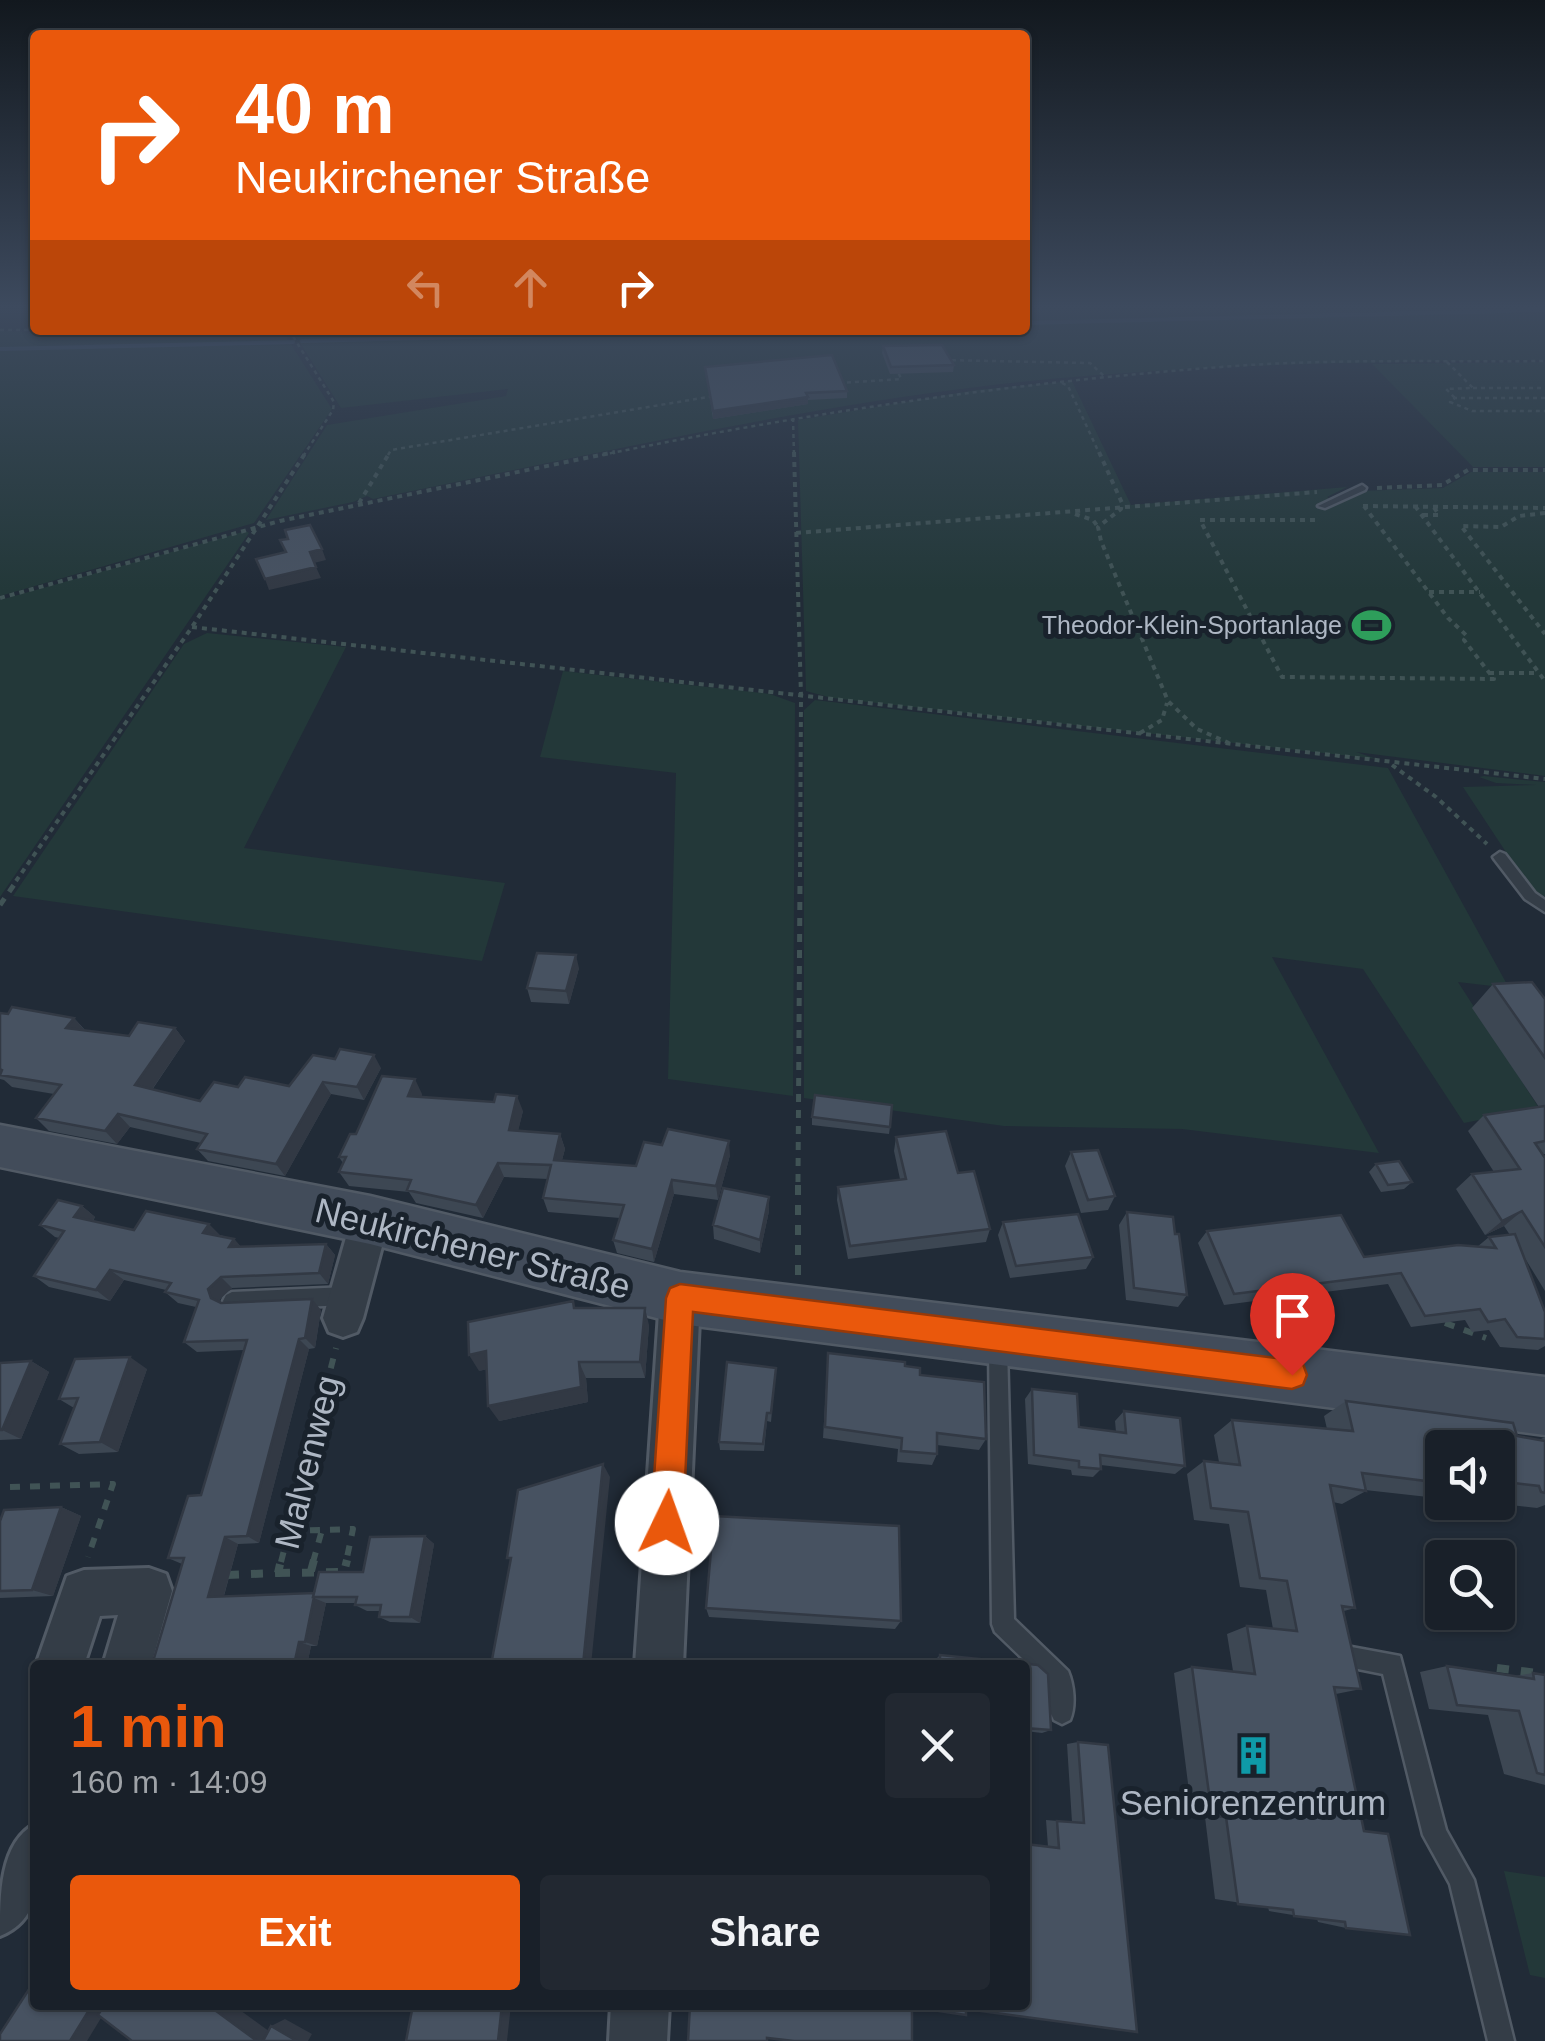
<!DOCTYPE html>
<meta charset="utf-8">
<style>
:root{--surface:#192029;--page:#222831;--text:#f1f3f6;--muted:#9fa3a8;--line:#373e46;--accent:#ea580c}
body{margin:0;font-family:Helvetica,sans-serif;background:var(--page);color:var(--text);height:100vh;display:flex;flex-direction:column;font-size:38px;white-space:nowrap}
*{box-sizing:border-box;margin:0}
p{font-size:32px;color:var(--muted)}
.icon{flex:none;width:55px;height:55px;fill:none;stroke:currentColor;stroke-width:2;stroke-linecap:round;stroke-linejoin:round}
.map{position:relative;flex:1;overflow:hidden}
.drawer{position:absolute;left:30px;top:1660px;width:1000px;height:350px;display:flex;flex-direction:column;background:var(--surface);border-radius:10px;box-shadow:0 2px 8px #0004,0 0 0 2px var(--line)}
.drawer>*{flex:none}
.guide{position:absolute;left:30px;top:30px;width:1000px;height:305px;border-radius:10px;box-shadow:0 2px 8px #0004,0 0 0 2px var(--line);background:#ea580c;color:#fff;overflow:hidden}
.fabs{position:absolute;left:1425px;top:1430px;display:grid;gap:20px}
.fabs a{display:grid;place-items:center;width:90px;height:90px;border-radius:10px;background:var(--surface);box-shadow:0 2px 8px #0004,0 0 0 2px var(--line);font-size:50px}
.pin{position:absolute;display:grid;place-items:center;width:85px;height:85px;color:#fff;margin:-102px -42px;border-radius:50% 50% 50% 0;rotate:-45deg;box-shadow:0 0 10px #0007}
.pin .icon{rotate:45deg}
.me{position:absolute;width:110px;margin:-55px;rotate:3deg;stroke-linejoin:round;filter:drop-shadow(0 0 8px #0008)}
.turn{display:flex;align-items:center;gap:35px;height:210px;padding:0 40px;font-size:45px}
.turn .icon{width:130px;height:130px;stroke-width:2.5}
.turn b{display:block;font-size:70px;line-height:85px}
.lanes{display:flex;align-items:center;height:95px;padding:0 40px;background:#0003;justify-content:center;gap:50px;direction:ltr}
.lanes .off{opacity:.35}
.round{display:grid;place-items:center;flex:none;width:105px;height:105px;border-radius:10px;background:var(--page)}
.overview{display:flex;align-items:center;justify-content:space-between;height:170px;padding:0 40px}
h1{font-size:60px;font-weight:800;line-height:75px;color:var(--accent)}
.primary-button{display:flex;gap:20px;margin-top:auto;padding:20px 40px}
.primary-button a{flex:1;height:115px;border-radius:10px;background:var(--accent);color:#fff;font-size:40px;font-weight:800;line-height:115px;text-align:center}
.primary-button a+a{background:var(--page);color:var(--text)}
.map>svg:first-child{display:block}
.green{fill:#233839}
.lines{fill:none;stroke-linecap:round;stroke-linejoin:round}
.stream{stroke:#35475e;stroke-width:4}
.lane-casing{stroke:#515a65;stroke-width:5}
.street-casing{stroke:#515a65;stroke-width:6}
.secondary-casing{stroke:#515a65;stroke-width:5}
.path-far4{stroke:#405355;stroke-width:2.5;stroke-dasharray:4 4;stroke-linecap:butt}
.path-far3{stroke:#405355;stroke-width:4;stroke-dasharray:5 5;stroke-linecap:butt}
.path-far2{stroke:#405355;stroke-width:5;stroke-dasharray:8 8;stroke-linecap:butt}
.path-far1{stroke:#405355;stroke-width:6;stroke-dasharray:10 10;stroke-linecap:butt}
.path{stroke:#405355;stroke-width:8;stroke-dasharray:12 12;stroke-linecap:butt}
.lane{fill:#343d47;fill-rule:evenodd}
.street{fill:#343d47;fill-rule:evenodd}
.secondary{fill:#424c5a;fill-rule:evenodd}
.wall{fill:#3d4753}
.shaded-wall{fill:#323944}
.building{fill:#475261;stroke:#323944;stroke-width:2.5}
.route{fill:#ea580c;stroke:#983908;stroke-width:2.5}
.labels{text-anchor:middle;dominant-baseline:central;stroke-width:10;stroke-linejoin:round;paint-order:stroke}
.far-poi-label{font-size:25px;fill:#aeb7c4;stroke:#19222c;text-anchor:end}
.near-street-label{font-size:35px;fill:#aeb7c4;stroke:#19222c}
.near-poi-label{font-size:35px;fill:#aeb7c4;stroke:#19222c}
</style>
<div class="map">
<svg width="1545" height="2041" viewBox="0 0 1545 2041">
<rect width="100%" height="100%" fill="#212b37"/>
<!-- green -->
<path class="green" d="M1025 304H1545V360C1358 362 1171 364 985 386 779 411 576 458 373 499L367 496 353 502 266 520 327 425 506 396 508 389 341 408 292 330H1025Z
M136 330H282L332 409 254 523 0 596V331L59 334Z
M1545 362V467H1473L1372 364Z
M1072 381 1131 505 1347 487 1327 497 1335 502 1358 491 1443 488 1471 472H1545V776L1356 752 1377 759 832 698 806 691 798 420 976 390Z
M246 531 249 533 0 897V600Z
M207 633 346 647 244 848 505 883 482 961 13 896 184 644Z
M563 671 770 694 795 703 793 1096 668 1079 676 773 540 757Z
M815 700 1388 768 1509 988 1458 982 1539 1108 1464 1123 1363 969 1272 957 1379 1153 1182 1129 1004 1126 804 1098V710Z
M1484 776 1545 782V896H1535L1463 787 1537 785 1496 783 1479 777Z
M1504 1871 1545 1877V1978L1530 1975Z"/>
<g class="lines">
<!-- stream -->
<path class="stream" d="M1025 323 1545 310
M302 341 757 330
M0 349 293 342"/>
<defs>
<path id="lane" d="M1362 485 1366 488 1365 490 1325 508 1318 506Z
M1500 852 1505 854 1535 893 1545 900V912L1525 899 1495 860 1493 857Z
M348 1287 354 1290 357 1296 354 1302 348 1305 232 1310 226 1307 223 1301 226 1295 232 1292Z
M998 1338 1005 1340 1007 1347 1014 1619 1068 1671C1074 1685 1076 1706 1070 1720L1062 1724 1054 1720 1050 1712 1049 1684 995 1632 992 1624 989 1347 991 1340Z
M1346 1646 1400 1656 1446 1830 1474 1880 1514 2041H1488L1450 1884 1423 1835 1383 1674 1338 1665 1335 1657 1338 1649Z"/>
<path id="street" d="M370 1203 383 1208 389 1220 363 1318 357 1332 343 1337 329 1332 323 1318 351 1220 357 1208Z
M680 1279 694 1285 700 1298 683 1665H635L660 1298 666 1285Z
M149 1568 166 1574 172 1591 151 1665H103L118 1615 100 1616 84 1665H36L67 1576 84 1570Z
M35 1824C35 1868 48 1917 0 1936 0 1894 0 1843 35 1824Z
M611 2005H669L667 2041H609Z"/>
<path id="secondary" d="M0 1125 370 1196 680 1272 1545 1377V1435L680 1324 370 1244 0 1167Z"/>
</defs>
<!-- lane casing -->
<use href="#lane" class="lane-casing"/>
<!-- street casing -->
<use href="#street" class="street-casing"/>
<!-- secondary casing -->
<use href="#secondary" class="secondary-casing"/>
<!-- path-far4 -->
<path class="path-far4" d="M0 330H128
M289 330 334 402 333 410 304 455
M944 360 1090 363 1105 377
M1447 362 1473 388 1446 389 1455 398
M839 383 901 379 897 369
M1062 383 1068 386 1100 455
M1473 388H1545
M1545 398H1455L1450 402 1472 411H1545
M793 418 794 455
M388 455 391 450 714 396
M602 455C816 411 1031 380 1249 365 1347 359 1447 362 1545 361"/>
<!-- path-far3 -->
<path class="path-far3" d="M794 452 801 696 800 881
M1099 452 1122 503 1121 509 1098 527 1101 541 1168 701 1197 729 1229 743
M1377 488 1442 485 1468 470H1545
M359 503 390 452
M1363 506 1545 508
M1415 506 1545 681
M1545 513 1519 516 1501 527 1461 526 1545 634
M1075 514 1093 520 1098 527
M1423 515H1439L1433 506
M1315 520H1200L1282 677 1494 679 1464 640 1467 636 1448 618 1364 506
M796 533 1317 492
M1429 592H1480
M0 598 280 521 615 452
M192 627 1545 779
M1489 673H1539
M1140 733 1162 720 1167 703
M1392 765 1436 797 1487 844
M16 881 192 627 306 452"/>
<!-- path-far2 -->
<path class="path-far2" d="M0 905 18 879
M798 1182 800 879"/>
<!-- path-far1 -->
<path class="path-far1" d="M798 1275V1180
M1445 1323 1486 1338
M10 1487 113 1484 88 1557
M290 1531 353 1529 346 1562
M281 1562 336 1348
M313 1562 322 1530"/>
<!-- path -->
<path class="path" d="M311 1571 314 1560
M278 1573 344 1572 347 1560
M227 1575 278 1573 281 1560
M1497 1668 1545 1674"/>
<!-- lane -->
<use href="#lane" class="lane"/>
<!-- street -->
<use href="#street" class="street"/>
<!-- secondary -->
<use href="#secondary" class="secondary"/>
</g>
<!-- wall -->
<path class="wall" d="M883 346 954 365 953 372 890 374 882 353Z
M705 367 847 391V398L808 400V404L713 419Z
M579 968 569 1004 531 1002 527 988Z
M1493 984 1545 999V1154H1542L1545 1158V1291L1523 1255 1545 1312V1346L1538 1350 1500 1347 1489 1330 1472 1332 1465 1320 1411 1327 1388 1284 1224 1305 1198 1243 1207 1231 1364 1257 1477 1247 1489 1237 1510 1235 1504 1226 1485 1235 1456 1189 1472 1174 1494 1172 1468 1131 1484 1115 1539 1107 1472 1008Z
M0 1013 74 1018 85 1030 129 1036 175 1028 185 1041 152 1090 200 1101 238 1087 289 1086 381 1068 364 1100 331 1094 285 1176 208 1161 197 1149 201 1143 130 1127 117 1144 49 1131 36 1118 54 1094 12 1087 4 1080 0 1079Z
M422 1094 421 1097 523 1111 518 1130 560 1134 565 1149 562 1160 636 1166 730 1155 718 1200 674 1194 654 1262 617 1253 613 1240 620 1218 548 1212 543 1198 548 1179 504 1177 483 1218 416 1203 409 1192 349 1186 339 1172 343 1163 339 1157 356 1134Z
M812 1117 890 1127 889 1134 812 1125Z
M896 1137 958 1173 990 1229 986 1242 848 1259 837 1200 838 1187 900 1179 894 1151Z
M1071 1152 1115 1196 1108 1210 1081 1213 1065 1166Z
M1376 1164 1412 1182 1404 1189 1381 1192 1369 1172Z
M769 1197V1211L760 1253 714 1239 713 1225Z
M82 1206 95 1217 93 1221 134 1230 220 1235 234 1239 241 1247 326 1244 335 1255 328 1284 232 1288 220 1299 221 1303 321 1310 315 1348 309 1349 259 1543 238 1544 224 1596 314 1593 363 1572 425 1536 434 1544 420 1623 390 1622 379 1617 380 1611H367L355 1605 356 1603H326L317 1646H311L307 1665 182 1564 168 1558 201 1495 244 1350 197 1352 184 1342 196 1307 178 1303 165 1292 166 1290 124 1280 110 1301 49 1287 34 1276 59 1238 55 1237 40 1225Z
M1127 1212 1175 1234 1187 1295 1178 1307 1126 1300 1119 1225Z
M1003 1222 1093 1257 1086 1269 1010 1278 998 1235Z
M576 1308 649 1325 645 1378H586L588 1402 499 1421 487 1369 479 1371Z
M828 1353 905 1366 920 1375 986 1439 979 1450 937 1445V1454L932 1465 897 1462 898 1449 823 1438Z
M31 1361 49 1372 21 1439 0 1440V1363Z
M776 1368 771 1422 767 1421 764 1451 720 1450 719 1442Z
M147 1369 118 1452 79 1454 60 1444 74 1408 59 1399Z
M1032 1389 1079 1427 1116 1432 1115 1421 1124 1411 1185 1466 1175 1474 1101 1465V1469L1093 1477 1072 1475 1071 1470 1028 1464 1025 1399Z
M1346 1401 1517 1436 1539 1440 1545 1437V1505L1537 1508 1510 1505 1508 1499 1498 1497V1448H1442V1496L1434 1494 1428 1497 1365 1490 1366 1491 1342 1504 1333 1502 1355 1608 1344 1611 1361 1689 1336 1694 1346 1928 1318 1922 1317 1919 1269 1911 1268 1907 1215 1899 1205 1817 1192 1815 1174 1673 1192 1667 1233 1671 1227 1634 1247 1626 1273 1629 1266 1590 1240 1587 1229 1524 1194 1520 1187 1474 1204 1461 1219 1462 1214 1435 1232 1420 1327 1429 1324 1416Z
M61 1507 81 1516 53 1596 0 1598V1521Z
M706 1608 901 1621 895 1629 709 1617Z
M940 1655 1038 1665 1048 1674 1051 1730 1042 1733 1025 1731V1665H935V1660Z
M1447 1666 1515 1676 1533 1673 1545 1675V1785L1504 1774 1488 1715 1429 1709 1420 1672Z
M1078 1742 1137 2032 966 2009 912 2007 1025 2005 1048 1847 1046 1820 1072 1822 1067 1744Z"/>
<!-- shaded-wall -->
<path class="shaded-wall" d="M808 397V404L713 419V411Z
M322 549 326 560 314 563 310 552Z
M316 567 321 578 269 590 265 579Z
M576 955 579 968 569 1004 566 991Z
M74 1018 86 1032 66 1028Z
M175 1028 185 1041 146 1098 135 1085Z
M374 1055 381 1068 364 1100 357 1087Z
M415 1079 422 1094 416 1111 408 1096Z
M323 1082 331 1094 285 1176 276 1164Z
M517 1096 523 1111 515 1144 509 1130Z
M118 1114 130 1127 117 1144 105 1131Z
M560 1134 565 1149 558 1174 554 1160Z
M729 1141 730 1155 718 1200 716 1186Z
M498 1163 504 1177 483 1218 476 1205Z
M672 1180 674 1194 654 1262 652 1249Z
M769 1197V1211L760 1253V1240Z
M82 1206 95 1217 87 1229 74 1217Z
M1522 1211 1504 1226 1485 1235 1502 1221Z
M209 1224 220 1235 215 1244 203 1233Z
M234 1239 245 1251 229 1247Z
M326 1244 335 1255 328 1284 319 1273Z
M110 1270 124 1280 110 1301 96 1290Z
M221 1277 232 1288 220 1299 223 1309 211 1298 208 1289Z
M312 1299 321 1310 315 1348 305 1338Z
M645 1308 649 1325 645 1378 640 1362Z
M299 1339 309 1349 259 1543 247 1536Z
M486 1351 496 1367 479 1371 469 1355Z
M130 1357 147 1369 118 1452 100 1442Z
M31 1361 49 1372 21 1439 2 1430Z
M579 1362 586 1378 588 1402 499 1421 488 1406Z
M603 1464 610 1477 591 1665H583Z
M61 1507 81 1516 53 1596 32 1590Z
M425 1536 434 1544 420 1623 410 1617Z
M225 1537 238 1544 222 1602 208 1597Z
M314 1598 326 1603 317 1646 305 1642Z
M299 1642 311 1646 307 1665H294Z
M89 2005H109L87 2041H70Z
M208 2005H233L277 2037 268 2041H257Z
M502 2005H511L507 2041H498Z
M285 2019 312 2034 308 2041H297L271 2026Z"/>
<!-- building -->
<path class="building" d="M942 345 954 365 891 367 883 346Z
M832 355 847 391 806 393 808 397 713 411 705 367Z
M310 525 322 549 310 552 316 567 265 579 256 559 286 552 280 540 288 539 285 530Z
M537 953 576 955 566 991 527 988Z
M1532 982 1545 999V1058L1493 984Z
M12 1007 74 1018 66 1028 129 1036 138 1022 175 1028 135 1085 200 1101 214 1082 238 1087 245 1077 289 1086 313 1055 335 1059 340 1049 374 1055 357 1087 323 1082 276 1164 197 1149 207 1134 118 1114 105 1131 36 1118 61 1085 0 1075 2 1070 0 1069V1013L8 1014Z
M382 1076 415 1079 408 1096 494 1102 496 1094 517 1096 509 1130 560 1134 554 1160 636 1166 644 1142 662 1145 668 1129 729 1141 716 1186 672 1180 652 1249 613 1240 624 1205 543 1198 551 1165 498 1163 476 1205 407 1190 411 1180 339 1172 346 1157H339L350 1134H356Z
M815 1095 892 1105 890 1127 812 1117Z
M1545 1106V1141L1535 1143 1545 1158V1247L1522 1211 1502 1221 1472 1174 1520 1169 1484 1115Z
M946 1131 958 1173 974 1171 990 1229 850 1246 838 1187 906 1179 896 1137Z
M1098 1150 1115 1196 1088 1200 1071 1152Z
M1399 1161 1412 1182 1388 1185 1376 1164Z
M723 1188 769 1197 760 1240 713 1225Z
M58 1200 82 1206 74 1217 134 1230 146 1211 209 1224 203 1233 234 1239 229 1247 326 1244 319 1273 221 1277 208 1289 211 1298 221 1303 312 1299 305 1338 299 1339 247 1536 225 1537 208 1597 314 1593 313 1597H314L305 1642H299L294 1665H152L184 1558H168L188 1496 201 1495 247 1340 184 1342 199 1300 165 1292 171 1283 110 1270 96 1290 34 1276 64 1231 40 1225Z
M1127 1212 1173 1217 1175 1234H1179L1187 1295 1134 1288Z
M1078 1214 1093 1257 1016 1266 1003 1222Z
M1341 1215 1364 1257 1458 1245 1496 1248 1489 1237 1515 1234 1545 1312V1339L1517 1337 1505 1319 1488 1322 1480 1309 1425 1316 1401 1273 1234 1294 1207 1231Z
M573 1301 574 1308H645L640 1362H579L581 1387 488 1406 486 1351 469 1355 468 1322Z
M828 1353 905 1362V1366L920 1368V1375L984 1382 986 1439 937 1433V1454L901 1451 902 1438 825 1427Z
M130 1357 100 1442 60 1444 78 1398 59 1399 75 1359Z
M31 1361 2 1430H0V1363Z
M727 1362 776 1368 771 1413H767L763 1444 719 1442Z
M1032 1389 1077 1394 1079 1427 1126 1433 1124 1411 1180 1418 1185 1466 1100 1455 1101 1469 1079 1467V1461L1034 1455Z
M1346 1401 1513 1423 1517 1436 1545 1441V1493L1541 1492 1539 1486 1498 1481V1448H1442V1483L1362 1473 1366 1491 1330 1485 1355 1608 1342 1606 1361 1689 1334 1687 1364 1831 1388 1834 1410 1935 1346 1928 1345 1922 1294 1916 1293 1910 1238 1904 1226 1817 1212 1816 1192 1667 1255 1674 1247 1626 1297 1631 1287 1581 1260 1578 1248 1512 1211 1508 1204 1461 1240 1465 1232 1420 1353 1431Z
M603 1464 583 1665H491L511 1558H507L518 1490Z
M61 1507 32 1590 0 1591V1521L4 1510Z
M714 1516 899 1526 901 1621 706 1608Z
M425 1536 410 1617H379L381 1605H355L357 1597H313L319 1572H363L370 1537Z
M940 1655 1038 1665 1048 1674 1051 1730 1025 1728V1665H940Z
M1447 1666 1534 1679 1533 1673 1545 1675V1775L1537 1773 1519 1711 1457 1705Z
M1078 1742 1108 1745 1137 2032 966 2009V2015L912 2007V2041H794L767 2038V2041H688L690 2005H1025V1844L1059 1848 1057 1821 1084 1823Z
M35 1980V2005H89L91 2007 70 2041H0V2034Z
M104 2005H208L257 2041H132L98 2015Z
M413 2005H502L498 2041H406Z
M271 2026 297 2041H263Z"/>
<!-- sky -->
<linearGradient id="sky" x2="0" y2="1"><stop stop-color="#12181e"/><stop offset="0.52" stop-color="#3d4a5e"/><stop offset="1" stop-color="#3d4a5e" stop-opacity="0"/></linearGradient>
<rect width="1545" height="590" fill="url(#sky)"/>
<!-- route -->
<path class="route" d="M680 1284 1292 1360 1303 1364 1307 1375 1303 1385 1292 1389 693 1312 683 1523 678 1534 667 1539 656 1534 651 1523 666 1298 670 1288Z"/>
<!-- icons -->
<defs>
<symbol id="stadium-bare" viewBox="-9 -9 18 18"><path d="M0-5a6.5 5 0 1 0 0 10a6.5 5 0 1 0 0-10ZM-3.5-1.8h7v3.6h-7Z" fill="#2e9e5b" stroke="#19222c" stroke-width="2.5" paint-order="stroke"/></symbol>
<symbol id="building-bare" viewBox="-9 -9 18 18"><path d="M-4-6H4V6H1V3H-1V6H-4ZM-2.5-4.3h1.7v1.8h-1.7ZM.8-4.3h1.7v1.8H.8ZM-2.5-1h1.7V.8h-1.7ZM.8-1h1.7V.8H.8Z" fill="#0f9aa8" stroke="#19222c" stroke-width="2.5" paint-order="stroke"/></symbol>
</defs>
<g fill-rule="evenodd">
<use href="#stadium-bare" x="1344" y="598" width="55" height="55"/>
<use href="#building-bare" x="1226" y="1728" width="55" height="55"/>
</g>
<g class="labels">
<!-- far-poi labels -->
<g class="far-poi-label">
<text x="1342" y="625">Theodor-Klein-Sportanlage</text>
</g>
<!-- near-street labels -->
<g class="near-street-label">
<text transform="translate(473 1248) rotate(14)">Neukirchener Straße</text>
<text transform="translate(307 1462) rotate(-76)">Malvenweg</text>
</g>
<!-- near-poi labels -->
<g class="near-poi-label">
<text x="1253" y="1802">Seniorenzentrum</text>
</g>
</g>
</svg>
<div class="fabs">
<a><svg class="icon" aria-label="sound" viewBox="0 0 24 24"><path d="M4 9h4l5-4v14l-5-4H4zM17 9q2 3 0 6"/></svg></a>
<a><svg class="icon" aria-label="search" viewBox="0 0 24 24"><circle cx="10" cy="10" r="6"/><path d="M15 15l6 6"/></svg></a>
</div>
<div class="pin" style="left:1292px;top:1375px;background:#d93025"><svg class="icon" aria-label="arrive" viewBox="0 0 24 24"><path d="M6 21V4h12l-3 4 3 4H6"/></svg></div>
<svg class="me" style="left:667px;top:1523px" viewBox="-20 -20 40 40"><circle r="19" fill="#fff"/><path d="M0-13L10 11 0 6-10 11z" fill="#ea580c"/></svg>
<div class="guide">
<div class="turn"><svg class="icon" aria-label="right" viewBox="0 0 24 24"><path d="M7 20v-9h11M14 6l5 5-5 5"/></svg><div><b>40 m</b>Neukirchener Straße</div></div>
<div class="lanes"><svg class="icon off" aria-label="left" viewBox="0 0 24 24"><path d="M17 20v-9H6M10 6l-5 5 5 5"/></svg><svg class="icon off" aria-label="ahead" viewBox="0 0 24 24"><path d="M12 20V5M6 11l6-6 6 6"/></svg><svg class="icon" aria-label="right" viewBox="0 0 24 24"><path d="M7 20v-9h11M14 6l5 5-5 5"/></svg></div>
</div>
<section class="drawer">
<div class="overview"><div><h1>1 min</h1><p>160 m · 14:09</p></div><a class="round"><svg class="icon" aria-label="close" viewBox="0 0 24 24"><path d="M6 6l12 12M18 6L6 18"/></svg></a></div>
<div class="primary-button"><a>Exit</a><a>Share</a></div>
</section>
</div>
